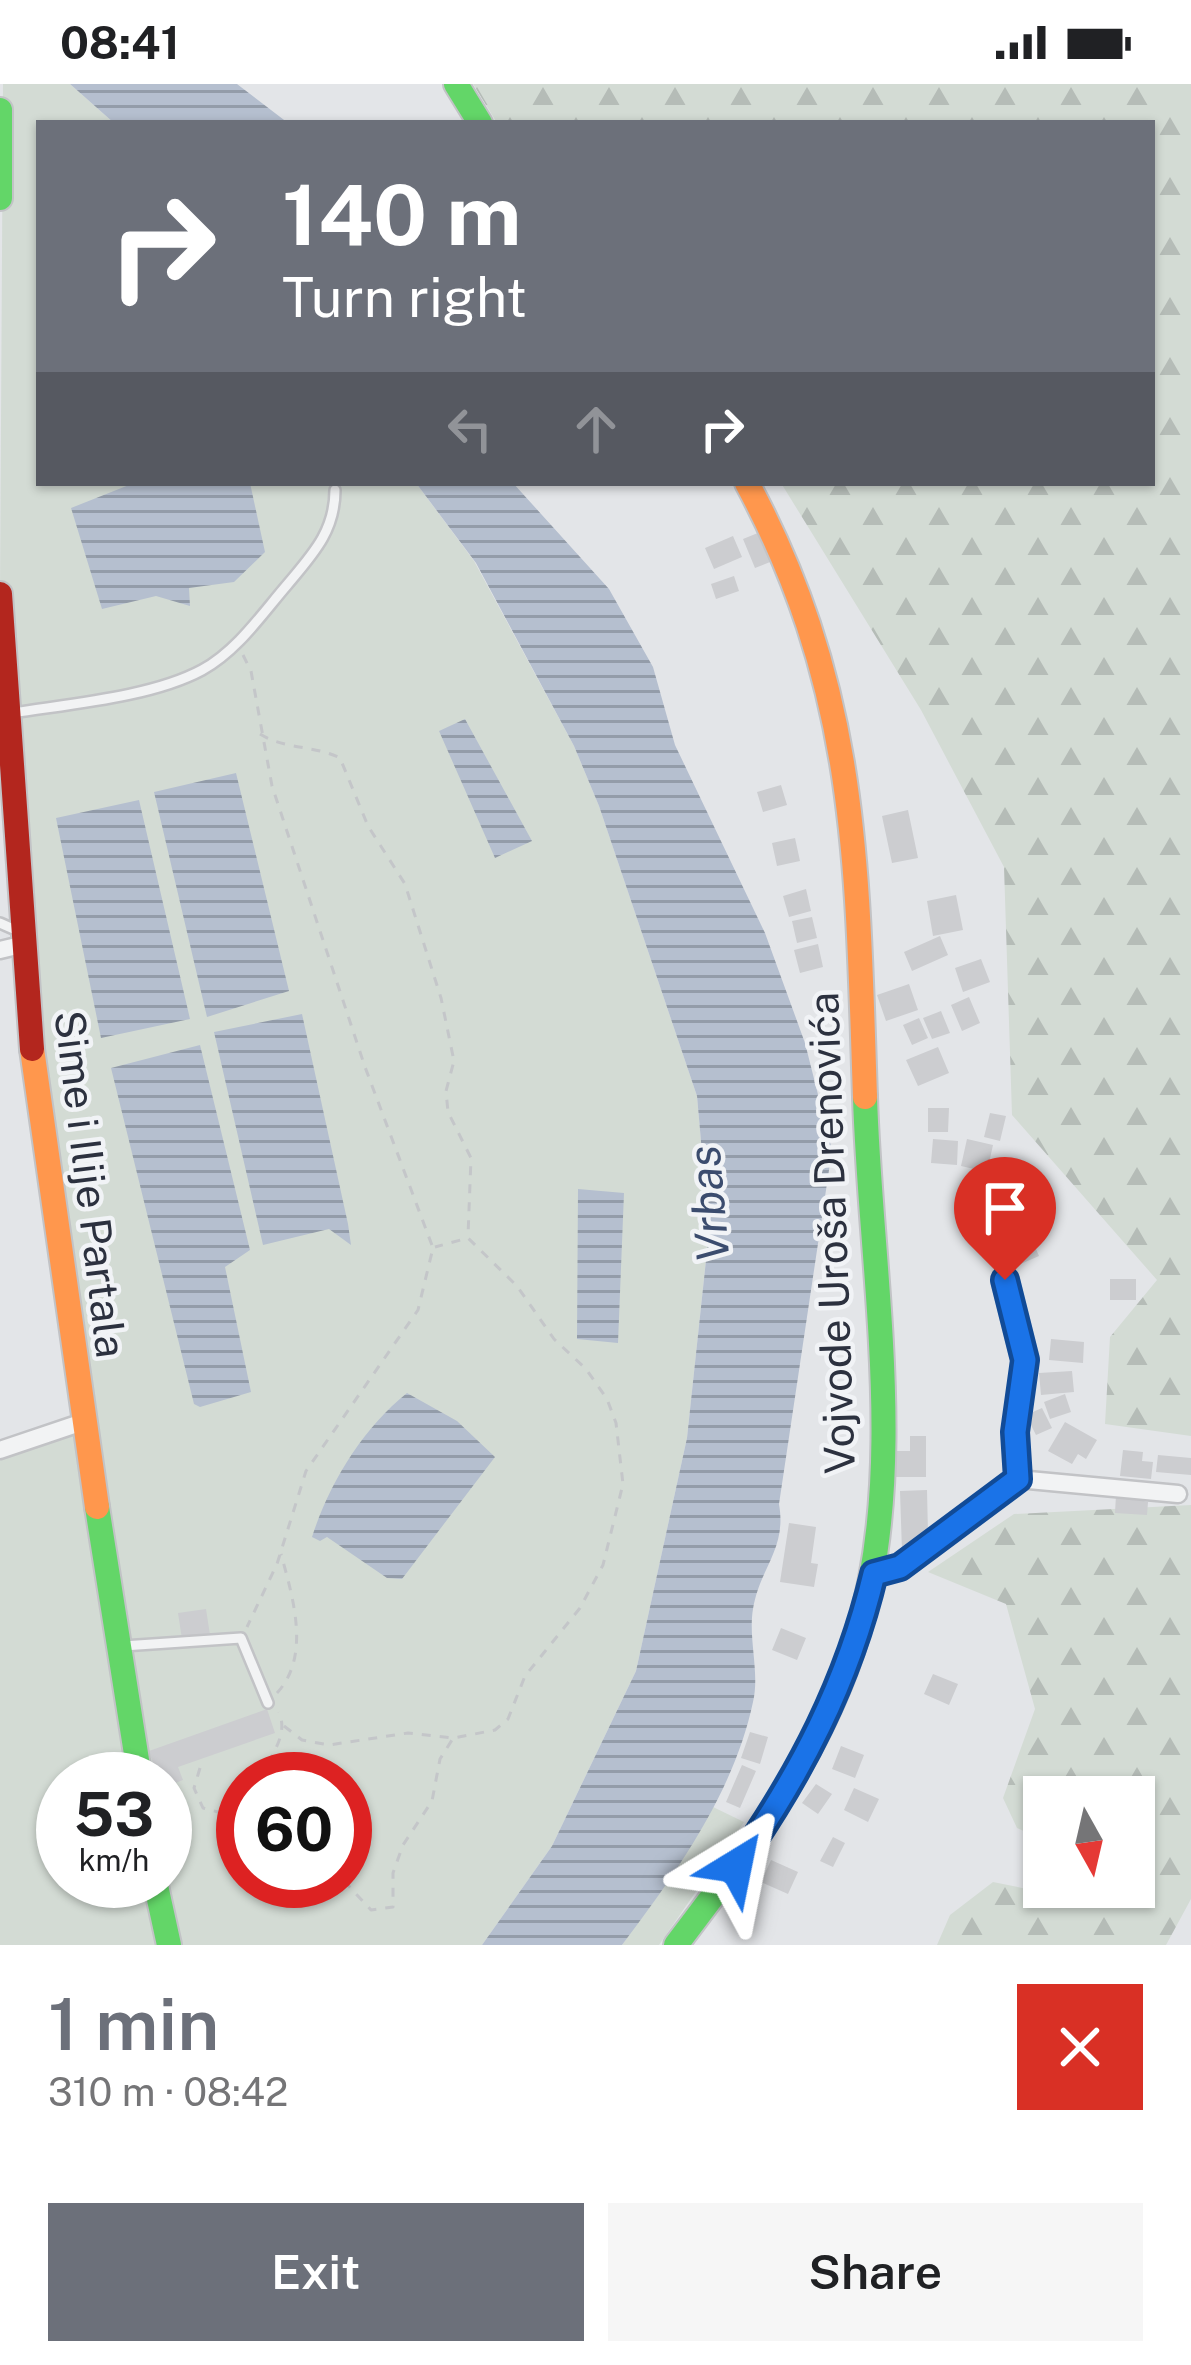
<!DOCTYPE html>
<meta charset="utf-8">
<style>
:root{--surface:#fff;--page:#f6f6f6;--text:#202124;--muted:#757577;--accent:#6c707a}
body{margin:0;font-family:"Public Sans",sans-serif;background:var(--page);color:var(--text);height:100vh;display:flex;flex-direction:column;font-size:45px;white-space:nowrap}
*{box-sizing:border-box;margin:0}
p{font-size:39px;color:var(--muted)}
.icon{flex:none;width:66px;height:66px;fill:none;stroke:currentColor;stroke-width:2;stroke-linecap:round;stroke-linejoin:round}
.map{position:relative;height:1861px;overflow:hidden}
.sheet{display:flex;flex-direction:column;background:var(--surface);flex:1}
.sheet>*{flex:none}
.banner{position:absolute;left:36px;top:36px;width:1119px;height:366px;border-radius:0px;box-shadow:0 3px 9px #0004;background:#6c707a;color:#fff;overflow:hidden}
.needle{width:78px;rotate:172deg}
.buttons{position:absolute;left:1023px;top:1692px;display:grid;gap:24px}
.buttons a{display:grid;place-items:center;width:132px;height:132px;border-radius:0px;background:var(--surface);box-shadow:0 3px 9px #0004;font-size:60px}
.speed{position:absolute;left:36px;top:1668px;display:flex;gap:24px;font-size:60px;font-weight:700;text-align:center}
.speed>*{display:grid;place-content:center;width:156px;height:156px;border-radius:50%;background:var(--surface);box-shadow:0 3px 9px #0004;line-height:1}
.speed small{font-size:30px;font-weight:400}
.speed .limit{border:18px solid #d22;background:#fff;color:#111}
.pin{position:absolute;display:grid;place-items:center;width:102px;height:102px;color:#fff;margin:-123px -51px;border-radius:50% 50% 50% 0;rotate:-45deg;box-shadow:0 0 12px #0007}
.pin .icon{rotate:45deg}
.me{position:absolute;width:132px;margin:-66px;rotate:35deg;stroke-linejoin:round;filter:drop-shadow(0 0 9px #0008)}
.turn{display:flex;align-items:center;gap:42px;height:252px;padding:0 48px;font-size:54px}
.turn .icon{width:156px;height:156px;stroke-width:2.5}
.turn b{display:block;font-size:84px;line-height:102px}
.lanes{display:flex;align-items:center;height:114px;padding:0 48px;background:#0003;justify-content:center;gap:60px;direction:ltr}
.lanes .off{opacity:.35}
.round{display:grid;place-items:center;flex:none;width:126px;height:126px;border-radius:0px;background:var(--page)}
.summary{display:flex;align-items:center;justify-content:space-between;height:204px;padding:0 48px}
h1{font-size:72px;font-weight:600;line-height:90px;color:var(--accent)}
.action{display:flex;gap:24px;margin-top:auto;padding:24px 48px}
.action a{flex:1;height:138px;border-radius:0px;background:var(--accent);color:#fff;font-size:48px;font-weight:600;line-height:138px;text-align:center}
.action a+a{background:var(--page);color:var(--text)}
.status{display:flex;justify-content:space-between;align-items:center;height:84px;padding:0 60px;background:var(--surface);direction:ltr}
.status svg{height:33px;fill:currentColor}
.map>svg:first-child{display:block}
.green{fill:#d3dbd4;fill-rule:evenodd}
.forest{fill:url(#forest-firs)}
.water{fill:url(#water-rules)}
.building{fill:#cccdd0}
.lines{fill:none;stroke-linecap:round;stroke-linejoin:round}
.lane-casing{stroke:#c2c3c6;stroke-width:14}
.street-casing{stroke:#c2c3c6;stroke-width:21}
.fast-casing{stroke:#c2c3c6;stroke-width:28}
.slow-casing{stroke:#c2c3c6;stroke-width:28}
.jam-casing{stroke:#c2c3c6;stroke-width:28}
.path{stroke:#c4c6c9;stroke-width:3;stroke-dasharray:9 9;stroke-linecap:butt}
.lane{stroke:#f2f3f4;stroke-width:9}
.street{stroke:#f2f3f4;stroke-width:16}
.fast{stroke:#63d668;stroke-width:24}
.slow{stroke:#ff974d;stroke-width:24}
.jam{stroke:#b3261e;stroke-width:24}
.route-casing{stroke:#114b97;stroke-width:30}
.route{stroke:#1a73e8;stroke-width:21}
.labels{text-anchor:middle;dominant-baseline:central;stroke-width:9;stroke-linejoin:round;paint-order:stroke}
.street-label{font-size:42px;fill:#2c313f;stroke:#f1f3f6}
.water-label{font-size:45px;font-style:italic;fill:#3b4c6e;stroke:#f1f3f6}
</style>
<div class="status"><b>08:41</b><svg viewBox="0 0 49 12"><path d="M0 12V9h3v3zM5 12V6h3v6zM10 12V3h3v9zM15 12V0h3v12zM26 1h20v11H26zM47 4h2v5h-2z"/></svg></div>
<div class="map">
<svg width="1191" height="1861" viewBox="0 0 1191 1861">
<defs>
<pattern id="forest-firs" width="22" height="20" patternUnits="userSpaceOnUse" patternTransform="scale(3)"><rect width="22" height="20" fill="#d3dbd4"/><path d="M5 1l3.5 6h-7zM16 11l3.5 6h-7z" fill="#b5bcb7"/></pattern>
<pattern id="water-rules" width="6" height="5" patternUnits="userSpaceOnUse" patternTransform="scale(3)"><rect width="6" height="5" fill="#b5bfcf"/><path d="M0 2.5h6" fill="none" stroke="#939ca9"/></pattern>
</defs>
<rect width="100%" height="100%" fill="#e3e5e8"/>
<!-- green -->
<path class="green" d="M3 0H70L114 39H39V399H416L474 477 574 662 599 722 697 1012 709 1148 687 1354 636 1587 552 1762 482 1861H0V1366L83 1338 71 1261 0 510ZM63 1695H165V1797H63ZM243 1695H345V1797H243Z
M713 1723 744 1738 659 1861H622Z"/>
<!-- forest -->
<path class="forest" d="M473 0H1191V1352L1105 1340 1110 1253 1157 1196 1012 1031 1004 783 921 626 781 399H1152V39H497Z
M1191 1421V1815L1166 1861H937L950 1831 993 1798 1111 1822 1134 1803V1713H1044V1756L1017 1744 1003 1714 1035 1625 1006 1520 928 1488 1014 1430Z"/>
<!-- water -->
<path class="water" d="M70 0H237L288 39H114Z
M134 399H250L265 468 234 498 189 504 190 522 156 512 102 525 71 424Z
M416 399H513L609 505 653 583 675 661 765 849 805 959 832 1066 779 1420C787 1465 760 1483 753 1525 748 1555 760 1588 753 1618 734 1708 677 1788 622 1861H482L552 1762 636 1587 687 1354 709 1148 697 1012 599 722 574 662 476 479Z
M465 635 532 757 495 774 439 647Z
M236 689 289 907 207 933 154 708Z
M139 716 190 935 101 954 56 734Z
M302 930 348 1140 351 1161 329 1145 263 1161 214 948Z
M200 961 250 1166 225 1183 251 1308 200 1323 194 1320 111 984Z
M578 1105 624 1109 618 1259 577 1255Z
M407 1309 457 1337 495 1373 402 1495 387 1494 327 1453 320 1457 312 1453C329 1400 362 1345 407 1309Z"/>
<!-- building -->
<path class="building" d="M768 445 780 474 755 484 743 455Z
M733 452 742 473 714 485 705 464Z
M734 492 739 507 716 515 711 500Z
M781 701 787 721 763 728 757 708Z
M908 726 918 774 892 779 882 732Z
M795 754 800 777 777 782 772 759Z
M806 805 811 827 789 833 783 812Z
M956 811 963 846 933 852 927 817Z
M812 833 817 854 797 859 792 837Z
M940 852 948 871 912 887 904 868Z
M818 860 823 883 800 889 794 866Z
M981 875 990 898 963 908 955 884Z
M909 900 918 926 886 937 877 911Z
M969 913 980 939 962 947 951 921Z
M941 927 950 949 932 955 923 934Z
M919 934 928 954 912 961 903 941Z
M938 963 949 989 918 1002 906 976Z
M928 1024H949L948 1048H928Z
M990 1029 1006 1032 1000 1057 984 1053Z
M933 1055 958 1057 957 1081 931 1079Z
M967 1055 993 1061 987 1088 961 1082Z
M1027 1144 1039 1172 1014 1183 1001 1155Z
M1110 1195H1136V1216H1110Z
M1051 1255 1084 1258 1083 1279 1049 1276Z
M1072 1287 1074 1308 1041 1311 1039 1289Z
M1065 1310 1071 1328 1050 1335 1044 1318Z
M1042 1324 1052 1344 1036 1351 1026 1331Z
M1065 1338 1097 1356 1086 1375 1078 1370 1072 1380 1048 1367Z
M910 1352H926V1393H895V1367H910Z
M1123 1366 1143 1368 1142 1377 1153 1378 1151 1395 1120 1392Z
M1158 1371 1191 1374V1391L1156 1388Z
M927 1406 928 1450 902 1467 900 1407Z
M1116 1411 1148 1418 1147 1431 1115 1429Z
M789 1439 816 1443 811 1479 818 1480 814 1503 780 1498Z
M206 1525 210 1551 182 1555 178 1529Z
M781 1544 806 1554 797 1576 772 1566Z
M933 1590 958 1600 949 1621 924 1610Z
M267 1625 275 1649 178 1683 183 1696 165 1703V1695H158L149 1667Z
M750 1648 768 1653 760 1680 741 1674Z
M841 1662 864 1671 855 1694 832 1685Z
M742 1681 756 1687 740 1724 726 1718Z
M816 1700 832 1710 818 1730 802 1719Z
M854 1704 879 1715 868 1738 844 1726Z
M833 1753 845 1759 833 1783 820 1777Z
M771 1776 798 1788 788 1810 761 1798Z"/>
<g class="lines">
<defs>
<path id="lane" d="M13 629C69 620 152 613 202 586 237 567 262 530 287 501 313 470 335 447 335 406
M0 839 18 847
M123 1562 241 1554 268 1619"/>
<path id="street" d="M0 866 25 860
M1005 1196 1025 1276 1015 1348 1018 1395
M0 1366 83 1338
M875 1489 900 1483 1018 1395 1178 1410"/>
<path id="fast" d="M456 0 480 39
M0 26V114
M97 1423 140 1695
M155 1797 169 1861
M676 1861C749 1765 824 1665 858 1548 908 1383 870 1184 865 1013"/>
<path id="slow" d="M747 399C859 608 857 783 865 1013
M32 965 97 1423"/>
<path id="jam" d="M0 510 32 965"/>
</defs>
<!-- lane casing -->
<use href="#lane" class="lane-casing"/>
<!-- street casing -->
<use href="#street" class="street-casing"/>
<!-- fast casing -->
<use href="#fast" class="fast-casing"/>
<!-- slow casing -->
<use href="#slow" class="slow-casing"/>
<!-- jam casing -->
<use href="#jam" class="jam-casing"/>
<!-- path -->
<path class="path" d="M243 571 251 587 272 702 365 983 433 1164 418 1226 306 1387 277 1480 247 1543
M260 650C286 666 314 661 340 674L368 742 405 800 441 914 454 977 446 1007 448 1028 471 1074 468 1152
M277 1609C311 1572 293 1514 281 1470
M284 1642 302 1656 329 1661 408 1649 454 1654 495 1646 508 1635 525 1592 580 1524 603 1481 623 1400 616 1339 607 1315 586 1285 554 1255 517 1202 468 1154 435 1163
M200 1684 194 1704 203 1724 229 1731 243 1727
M260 1695C270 1672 289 1652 279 1628
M344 1797 371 1826 393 1823V1789L403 1761 432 1717 440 1675 452 1656"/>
<!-- lane -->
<use href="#lane" class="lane"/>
<!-- street -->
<use href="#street" class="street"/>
<!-- fast -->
<use href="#fast" class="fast"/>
<!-- slow -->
<use href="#slow" class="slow"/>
<!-- jam -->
<use href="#jam" class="jam"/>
</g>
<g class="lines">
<defs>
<path id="route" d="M736 1782C800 1691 848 1599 874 1490L900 1483 1018 1395 1015 1348 1025 1276 1005 1196"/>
</defs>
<!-- route casing -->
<use href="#route" class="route-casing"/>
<!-- route -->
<use href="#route" class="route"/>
</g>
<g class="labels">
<!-- street labels -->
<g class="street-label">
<text transform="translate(91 1100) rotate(83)">Sime i Ilije Partala</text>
<text transform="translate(831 1149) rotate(-92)">Vojvode Uroša Drenovića</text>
</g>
<!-- water labels -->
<g class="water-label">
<text transform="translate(708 1120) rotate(-95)">Vrbas</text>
</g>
</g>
</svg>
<div class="buttons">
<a><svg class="needle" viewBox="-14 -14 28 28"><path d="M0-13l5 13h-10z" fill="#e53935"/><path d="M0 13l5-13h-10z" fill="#757577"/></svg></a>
</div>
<div class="speed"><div>53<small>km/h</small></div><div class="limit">60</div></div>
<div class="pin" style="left:1005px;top:1196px;background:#d93025"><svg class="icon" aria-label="arrive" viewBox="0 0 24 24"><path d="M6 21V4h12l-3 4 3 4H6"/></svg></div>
<svg class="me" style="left:736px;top:1782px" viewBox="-20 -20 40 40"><path d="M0-17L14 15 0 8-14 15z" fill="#1a73e8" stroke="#fff" stroke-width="4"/></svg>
<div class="banner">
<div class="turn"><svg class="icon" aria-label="right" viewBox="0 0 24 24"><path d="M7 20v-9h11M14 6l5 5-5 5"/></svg><div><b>140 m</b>Turn right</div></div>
<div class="lanes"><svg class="icon off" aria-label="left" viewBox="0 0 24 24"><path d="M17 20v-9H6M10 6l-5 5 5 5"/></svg><svg class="icon off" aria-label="ahead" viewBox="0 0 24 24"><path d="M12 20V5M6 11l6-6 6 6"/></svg><svg class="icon" aria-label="right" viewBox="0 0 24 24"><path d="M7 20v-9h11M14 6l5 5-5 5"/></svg></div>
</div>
</div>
<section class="sheet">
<div class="summary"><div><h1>1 min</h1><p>310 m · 08:42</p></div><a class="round" style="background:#d93025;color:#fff"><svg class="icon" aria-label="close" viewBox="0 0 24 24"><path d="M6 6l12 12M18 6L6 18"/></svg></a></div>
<div class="action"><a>Exit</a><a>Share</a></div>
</section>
